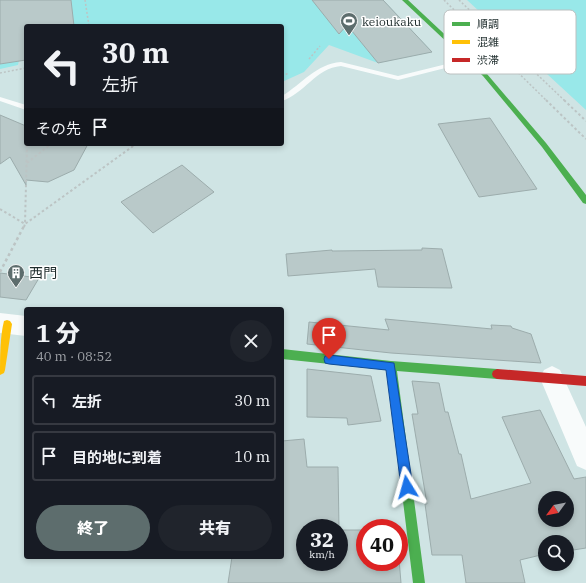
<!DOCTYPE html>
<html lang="ja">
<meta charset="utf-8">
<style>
:root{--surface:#171b24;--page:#20242c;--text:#f1f3f6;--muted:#9ea1a6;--line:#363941;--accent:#5d6d6d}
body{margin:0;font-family:"IBM Plex Serif","Noto Sans JP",serif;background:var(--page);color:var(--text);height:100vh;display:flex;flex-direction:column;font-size:15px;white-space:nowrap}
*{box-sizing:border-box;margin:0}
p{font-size:13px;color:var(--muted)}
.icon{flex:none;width:22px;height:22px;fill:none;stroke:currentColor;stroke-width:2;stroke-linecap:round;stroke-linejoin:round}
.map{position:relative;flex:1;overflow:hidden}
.drawer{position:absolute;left:24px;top:307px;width:260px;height:252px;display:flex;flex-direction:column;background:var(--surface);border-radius:4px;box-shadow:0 2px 6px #0003}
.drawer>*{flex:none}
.banner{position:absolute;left:24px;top:24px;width:260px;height:122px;border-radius:4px;box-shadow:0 2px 6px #0003;background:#171b24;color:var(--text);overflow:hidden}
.needle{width:26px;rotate:237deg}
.controls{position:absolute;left:538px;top:491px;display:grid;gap:8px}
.controls a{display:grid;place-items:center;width:36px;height:36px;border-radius:50%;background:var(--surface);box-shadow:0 2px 6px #0003;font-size:20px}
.speed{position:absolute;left:296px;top:519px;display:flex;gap:8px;font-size:20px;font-weight:700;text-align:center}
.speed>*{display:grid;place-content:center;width:52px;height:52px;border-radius:50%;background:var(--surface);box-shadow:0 2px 6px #0003;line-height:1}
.speed small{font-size:10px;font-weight:400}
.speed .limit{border:6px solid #d22;background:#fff;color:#111}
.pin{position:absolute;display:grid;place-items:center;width:34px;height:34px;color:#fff;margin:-41px -17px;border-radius:50% 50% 50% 0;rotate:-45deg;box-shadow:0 0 4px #0007}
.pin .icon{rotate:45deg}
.me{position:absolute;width:44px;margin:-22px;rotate:352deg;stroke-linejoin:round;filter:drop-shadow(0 0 3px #0008)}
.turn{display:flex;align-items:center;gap:14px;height:84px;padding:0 12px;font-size:18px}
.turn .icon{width:52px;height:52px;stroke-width:2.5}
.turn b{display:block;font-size:28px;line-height:34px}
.then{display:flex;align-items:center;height:38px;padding:0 12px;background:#0003;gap:8px;font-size:15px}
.round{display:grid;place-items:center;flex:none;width:42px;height:42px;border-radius:21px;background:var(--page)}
.overview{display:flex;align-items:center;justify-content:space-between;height:68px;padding:0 12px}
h1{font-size:24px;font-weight:800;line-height:30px}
.button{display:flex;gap:8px;margin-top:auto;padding:8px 12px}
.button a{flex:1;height:46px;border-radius:24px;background:var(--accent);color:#fff;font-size:16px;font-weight:800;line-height:46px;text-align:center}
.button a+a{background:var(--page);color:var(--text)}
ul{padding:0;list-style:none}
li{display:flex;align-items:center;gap:12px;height:50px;margin:0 8px 6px;padding:0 4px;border:2px solid var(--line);border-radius:4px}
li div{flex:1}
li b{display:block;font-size:15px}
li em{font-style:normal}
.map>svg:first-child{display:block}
.green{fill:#98e8e9}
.building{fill:#b9c9c9;stroke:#9cacac;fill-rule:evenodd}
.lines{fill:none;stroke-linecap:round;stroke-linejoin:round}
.path-far2{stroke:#bcc4c4;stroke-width:1.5;stroke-dasharray:2 2;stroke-linecap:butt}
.path-far1{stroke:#bcc4c4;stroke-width:2;stroke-dasharray:2.5 2.5;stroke-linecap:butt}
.path{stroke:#bcc4c4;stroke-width:2.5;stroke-dasharray:3 3;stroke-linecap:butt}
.lane{fill:#f8fbfb;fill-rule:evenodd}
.street{fill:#f8fbfb;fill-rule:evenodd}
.fast{fill:#4caf50;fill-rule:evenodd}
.slow{fill:#ffc107;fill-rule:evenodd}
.jam{fill:#c62828;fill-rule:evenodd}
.route{fill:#1a73e8;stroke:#114b97}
.labels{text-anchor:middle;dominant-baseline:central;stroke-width:3;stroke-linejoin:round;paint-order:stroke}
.far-poi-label{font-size:12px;fill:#1f2d2d;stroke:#fff;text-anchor:start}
.poi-label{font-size:14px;fill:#1f2d2d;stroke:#fff;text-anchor:start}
.key{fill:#fff;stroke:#bcc0c0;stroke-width:1}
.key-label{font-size:11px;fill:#1f2d2d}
</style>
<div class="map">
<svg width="586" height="583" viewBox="0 0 586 583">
<rect width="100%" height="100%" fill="#cfe4e4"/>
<!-- green -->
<path class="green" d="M0 0H383L432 52 378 63 329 45 304 72 282 82V26H26L18 65 0 69Z
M467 0H586V110Z"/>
<!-- building -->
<path class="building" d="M0 0H71L74 26H26V60L0 64Z
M312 0H383L432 52 378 63 347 25 339 34Z
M0 115 26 126V144H88L74 170 48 182 26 180V185L10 157 0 164Z
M490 118 537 189 479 197 438 124Z
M182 165 214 192 153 233 121 202Z
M422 248 442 249 452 288 378 287 375 269 288 276 286 254 332 250V251L422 250Z
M0 273 39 278 26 300 0 297Z
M385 319 492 329 491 325 511 326 512 328 531 334 541 363 391 353 307 344 309 322 389 330Z
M307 369 371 376 381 421 348 425 347 418 307 417Z
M412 381 439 383 445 412H448L459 454H461L471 499 531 483 502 417 540 410 574 479 586 477V548L567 551V542H545V554L520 560 525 583H466L462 555H432L425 504H427L412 414H418ZM545 498H567V520H545Z
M304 439 307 467H338L339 528H305V562H339V530H365V562H399V559L401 583H228L232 557H282V441Z"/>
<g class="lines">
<!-- path-far2 -->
<path class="path-far2" d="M85 0 89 26
M444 0 547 101
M459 0 565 101
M309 59 320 46
M0 73 26 68
M282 76 289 73"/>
<!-- path-far1 -->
<path class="path-far1" d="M546 100 586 139
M564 100 586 121
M27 163 51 144
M0 209 25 224 136 144
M24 227 25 224 27 144"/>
<!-- path -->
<path class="path" d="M0 272 24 226"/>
<!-- lane -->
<path class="lane" d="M471 58 473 59V61L398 80 341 66C316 68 304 94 282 101V96C302 84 316 64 341 62L398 76Z
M0 97 26 105V110L0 101Z"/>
<!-- street -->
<path class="street" d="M0 313 26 316V336L0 333Z
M552 366 560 370 586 427V470L577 466 540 378 544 370Z"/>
<!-- fast -->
<path class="fast" d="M402 0H408L487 74 546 143 586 195V204L583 203 542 147 483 76Z
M282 349 391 361 497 369 501 371 502 374 501 377 497 379 397 371 425 583H413L387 370 282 359Z"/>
<!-- slow -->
<path class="slow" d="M7 320 10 321 12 324 5 370 4 373 0 375C0 358 0 336 4 321Z"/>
<!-- jam -->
<path class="jam" d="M497 369 586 376V386L497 379 493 377 492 374 493 371Z"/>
</g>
<!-- route -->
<path class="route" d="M329 355 394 363 413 487 411 491 407 493 403 491 401 487 386 370 329 364 325 363 324 359 325 356Z"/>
<!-- icons -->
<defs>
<symbol id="stadium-pin" viewBox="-11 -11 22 30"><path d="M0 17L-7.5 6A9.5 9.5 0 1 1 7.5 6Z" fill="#5d6d6d" stroke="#fff"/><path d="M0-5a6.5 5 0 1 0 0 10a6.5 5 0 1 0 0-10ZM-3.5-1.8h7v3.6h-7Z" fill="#fff"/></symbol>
<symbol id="building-pin" viewBox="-11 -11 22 30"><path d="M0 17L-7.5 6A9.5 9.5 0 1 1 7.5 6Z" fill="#5d6d6d" stroke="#fff"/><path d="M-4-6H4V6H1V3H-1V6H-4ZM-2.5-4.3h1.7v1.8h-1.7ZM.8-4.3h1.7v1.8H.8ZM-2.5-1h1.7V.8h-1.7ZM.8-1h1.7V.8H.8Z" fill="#fff"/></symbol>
</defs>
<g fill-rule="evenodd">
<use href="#stadium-pin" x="339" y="11" width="20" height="27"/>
<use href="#building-pin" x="6" y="263" width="20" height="27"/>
</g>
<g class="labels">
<!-- far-poi labels -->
<g class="far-poi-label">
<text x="362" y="21">keioukaku</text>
</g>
<!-- poi labels -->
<g class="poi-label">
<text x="29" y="273">西門</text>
</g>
</g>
<!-- legend -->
<rect x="444" y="10" width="132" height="64" rx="6" class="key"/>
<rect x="452" y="22" width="18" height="4" fill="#4caf50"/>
<rect x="452" y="40" width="18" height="4" fill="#ffc107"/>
<rect x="452" y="58" width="18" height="4" fill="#c62828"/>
<g class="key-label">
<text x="477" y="28">順調</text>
<text x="477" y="46">混雑</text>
<text x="477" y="64">渋滞</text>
</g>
</svg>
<div class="controls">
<a><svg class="needle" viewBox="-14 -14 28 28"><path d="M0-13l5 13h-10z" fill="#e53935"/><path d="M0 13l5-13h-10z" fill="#9ea1a6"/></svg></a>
<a><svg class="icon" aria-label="search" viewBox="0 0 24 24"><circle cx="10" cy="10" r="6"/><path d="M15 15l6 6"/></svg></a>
</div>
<div class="speed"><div>32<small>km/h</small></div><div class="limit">40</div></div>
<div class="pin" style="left:329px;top:359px;background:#d93025"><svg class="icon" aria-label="arrive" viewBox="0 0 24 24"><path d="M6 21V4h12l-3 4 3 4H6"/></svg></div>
<svg class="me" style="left:407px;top:487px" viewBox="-20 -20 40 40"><path d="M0-17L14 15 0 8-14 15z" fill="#1a73e8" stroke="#fff" stroke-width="4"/></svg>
<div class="banner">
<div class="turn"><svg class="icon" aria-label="left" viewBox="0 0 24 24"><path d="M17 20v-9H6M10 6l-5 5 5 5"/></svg><div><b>30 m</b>左折</div></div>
<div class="then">その先<svg class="icon" aria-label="arrive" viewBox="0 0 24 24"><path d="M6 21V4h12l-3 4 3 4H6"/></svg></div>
</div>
<section class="drawer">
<div class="overview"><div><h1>1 分</h1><p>40 m · 08:52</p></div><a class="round"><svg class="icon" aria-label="close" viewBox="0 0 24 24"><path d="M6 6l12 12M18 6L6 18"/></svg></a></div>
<ul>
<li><svg class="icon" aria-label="left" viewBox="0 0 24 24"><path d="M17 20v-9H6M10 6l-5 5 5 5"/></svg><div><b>左折</b></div><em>30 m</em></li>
<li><svg class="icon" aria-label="arrive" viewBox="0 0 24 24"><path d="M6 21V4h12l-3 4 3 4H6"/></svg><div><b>目的地に到着</b></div><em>10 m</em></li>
</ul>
<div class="button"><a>終了</a><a>共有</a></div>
</section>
</div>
